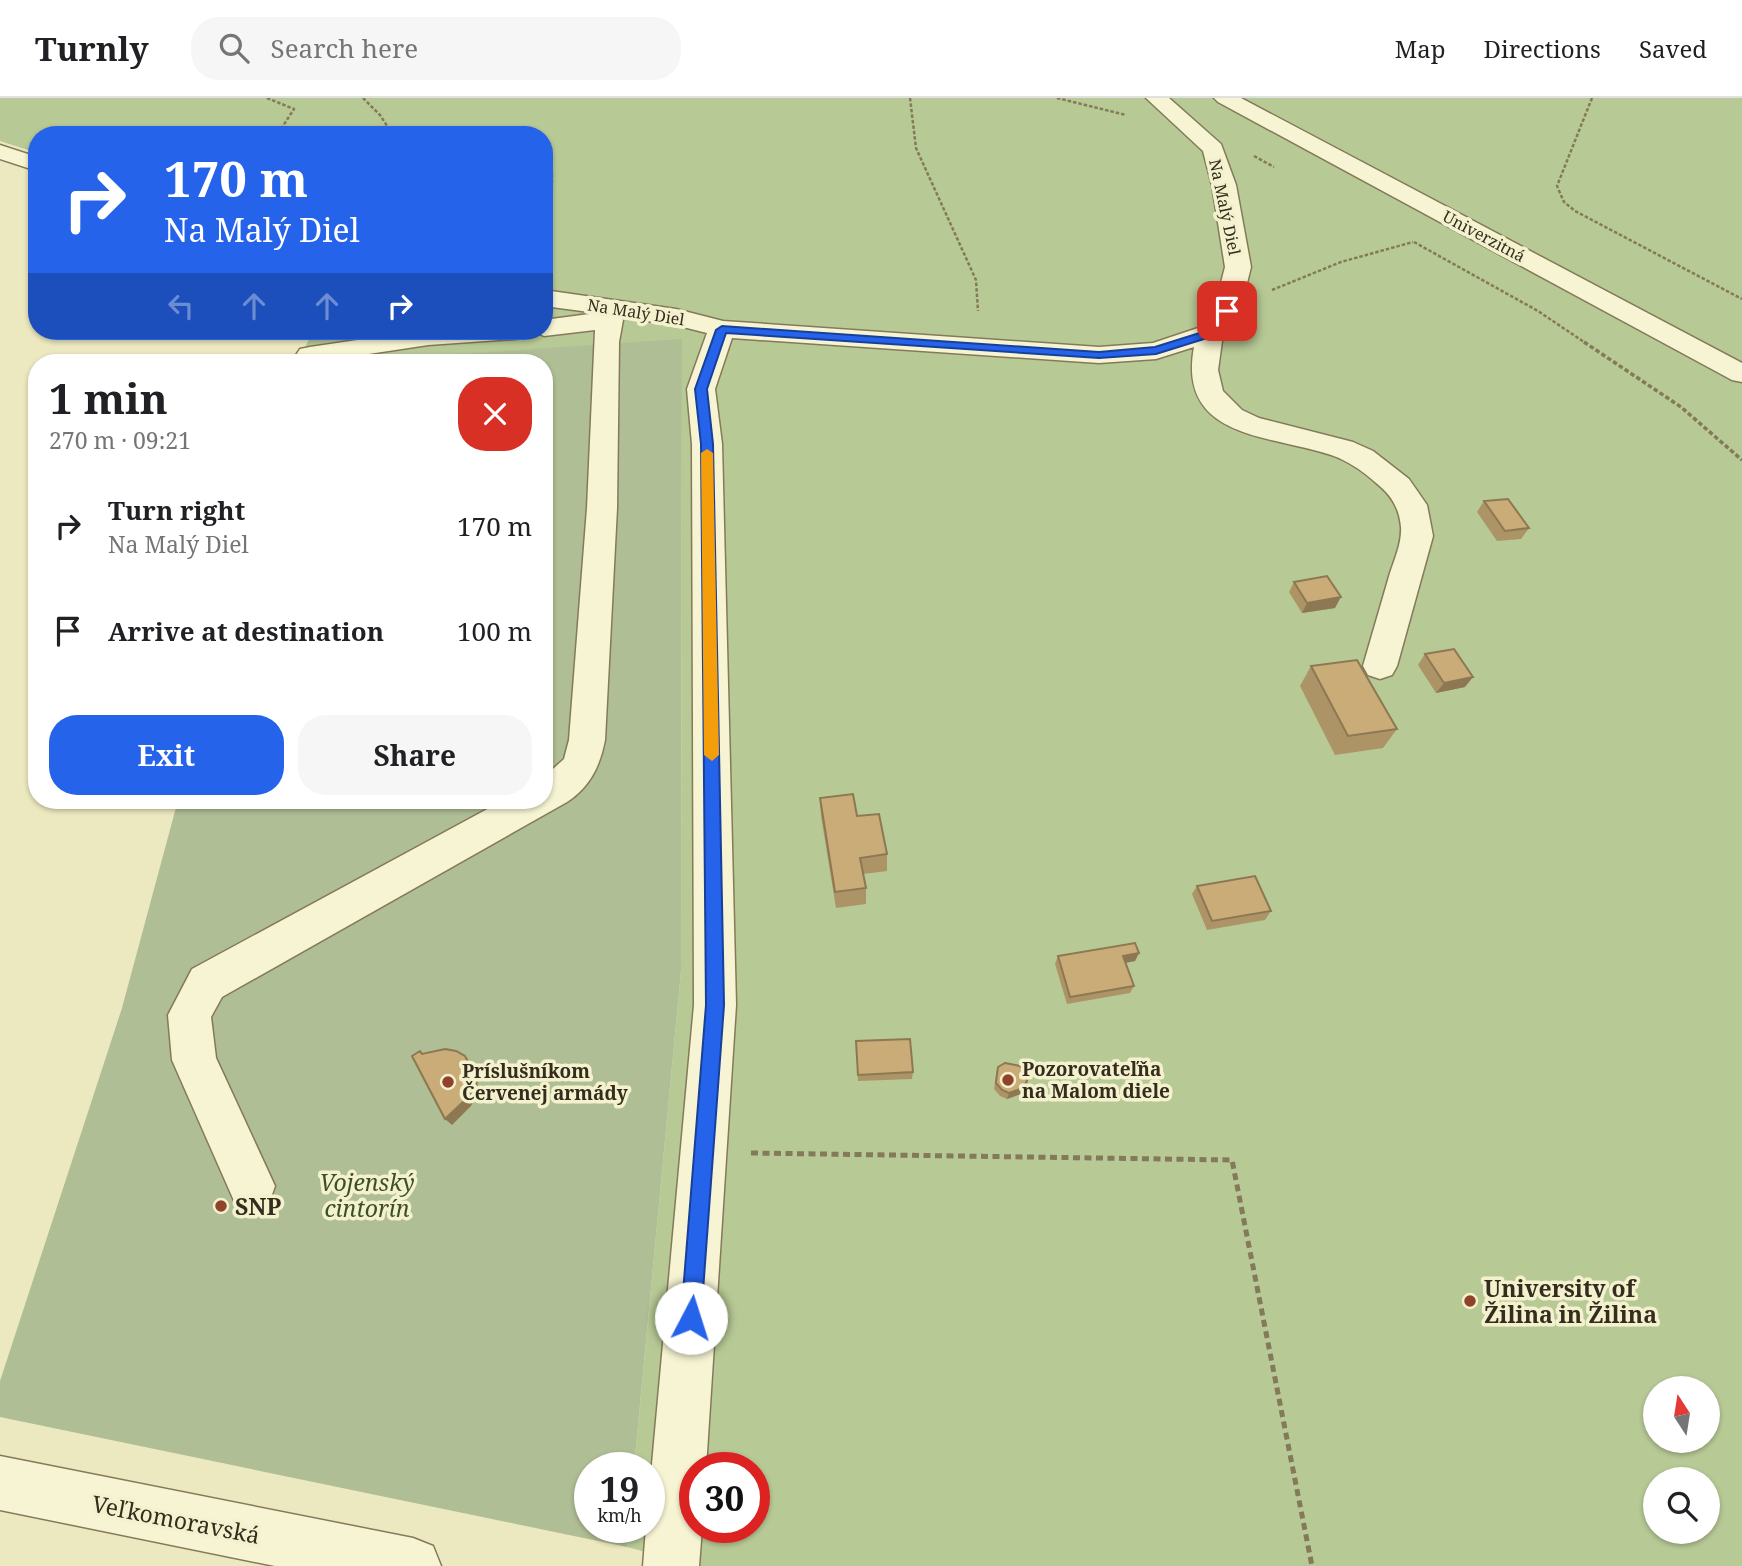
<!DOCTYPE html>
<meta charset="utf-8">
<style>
:root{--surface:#fff;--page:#f6f6f6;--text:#202124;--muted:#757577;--line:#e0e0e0;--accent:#2563eb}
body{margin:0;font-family:"Noto Serif",serif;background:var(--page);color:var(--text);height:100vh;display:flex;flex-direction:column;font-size:26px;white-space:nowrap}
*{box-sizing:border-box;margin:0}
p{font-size:23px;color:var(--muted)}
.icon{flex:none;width:38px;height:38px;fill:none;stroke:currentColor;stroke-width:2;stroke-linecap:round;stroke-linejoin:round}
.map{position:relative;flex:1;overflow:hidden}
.sheet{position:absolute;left:28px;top:256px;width:525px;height:455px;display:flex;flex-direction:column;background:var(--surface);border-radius:28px;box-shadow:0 2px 5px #0004}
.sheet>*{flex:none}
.hud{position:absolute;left:28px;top:28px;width:525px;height:214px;border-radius:28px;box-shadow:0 2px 5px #0004;background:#2563eb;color:#fff;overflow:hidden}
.needle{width:46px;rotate:348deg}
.buttons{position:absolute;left:1643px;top:1278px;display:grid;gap:14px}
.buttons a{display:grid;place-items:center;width:77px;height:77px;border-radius:50%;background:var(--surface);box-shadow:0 2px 5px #0004;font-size:35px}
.speed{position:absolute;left:574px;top:1354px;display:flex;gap:14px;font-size:35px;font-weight:700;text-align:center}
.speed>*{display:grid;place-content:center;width:91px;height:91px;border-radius:50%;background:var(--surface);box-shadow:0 2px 5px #0004;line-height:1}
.speed small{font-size:18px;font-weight:400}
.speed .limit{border:10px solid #d22;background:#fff;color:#111}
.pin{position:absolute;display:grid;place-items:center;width:60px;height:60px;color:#fff;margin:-30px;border-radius:14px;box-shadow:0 4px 10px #0006}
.me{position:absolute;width:77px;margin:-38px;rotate:5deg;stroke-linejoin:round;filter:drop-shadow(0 0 5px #0008)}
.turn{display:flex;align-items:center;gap:24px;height:147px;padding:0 21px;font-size:32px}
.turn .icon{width:91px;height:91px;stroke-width:2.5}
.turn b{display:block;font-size:49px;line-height:60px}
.lanes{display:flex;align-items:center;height:66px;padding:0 21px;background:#0003;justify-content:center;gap:35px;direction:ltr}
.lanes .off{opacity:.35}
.round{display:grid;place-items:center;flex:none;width:74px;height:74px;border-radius:28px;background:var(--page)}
.overview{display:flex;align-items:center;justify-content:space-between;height:119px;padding:0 21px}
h1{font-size:42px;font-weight:700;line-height:52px}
.action{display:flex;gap:14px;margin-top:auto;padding:14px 21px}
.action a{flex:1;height:80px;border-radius:28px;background:var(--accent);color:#fff;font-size:28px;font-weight:700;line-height:80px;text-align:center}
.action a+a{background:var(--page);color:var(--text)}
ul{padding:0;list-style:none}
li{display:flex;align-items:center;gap:21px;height:105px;padding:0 21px}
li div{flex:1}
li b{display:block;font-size:26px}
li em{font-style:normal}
header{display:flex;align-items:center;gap:42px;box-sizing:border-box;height:98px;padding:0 35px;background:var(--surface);border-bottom:2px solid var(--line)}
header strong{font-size:33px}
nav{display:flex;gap:38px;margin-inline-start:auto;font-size:24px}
.search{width:490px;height:63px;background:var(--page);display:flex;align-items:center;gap:18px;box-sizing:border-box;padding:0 24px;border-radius:28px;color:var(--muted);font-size:26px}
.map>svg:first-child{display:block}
.green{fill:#b7c995;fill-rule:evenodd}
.cemetery{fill:#afbe94}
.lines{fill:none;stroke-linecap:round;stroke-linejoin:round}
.minor-casing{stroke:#847a59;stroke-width:3}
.path-far2{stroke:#847a59;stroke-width:2.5;stroke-dasharray:3.5 2;stroke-linecap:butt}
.path-far1{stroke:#847a59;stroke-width:3.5;stroke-dasharray:4.5 2.5;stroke-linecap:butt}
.path{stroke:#847a59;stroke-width:5;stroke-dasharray:7 4.5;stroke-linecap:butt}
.minor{fill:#f7f4d3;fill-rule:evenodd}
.wall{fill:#ad9466}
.shaded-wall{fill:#8d7853}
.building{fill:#c9ac77;stroke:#8d7853;stroke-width:2}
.route{fill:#2563eb;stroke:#184099;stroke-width:2}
.slow{fill:#f59e0b}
.poi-dot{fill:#90422b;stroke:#f4f1cf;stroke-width:2.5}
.labels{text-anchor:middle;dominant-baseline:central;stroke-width:7;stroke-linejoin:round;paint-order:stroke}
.far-street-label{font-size:16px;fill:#342d1d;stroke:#f4f1cf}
.poi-label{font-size:19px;font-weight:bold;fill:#342d1d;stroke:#f4f1cf;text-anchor:start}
.near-park-label{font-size:23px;font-style:italic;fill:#3b5024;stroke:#f4f1cf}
.near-poi-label{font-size:23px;font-weight:bold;fill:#342d1d;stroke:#f4f1cf;text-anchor:start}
.near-street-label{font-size:23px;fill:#342d1d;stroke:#f4f1cf}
</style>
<header>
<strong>Turnly</strong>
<div class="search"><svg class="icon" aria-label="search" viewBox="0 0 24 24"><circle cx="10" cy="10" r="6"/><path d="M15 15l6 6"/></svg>Search here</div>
<nav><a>Map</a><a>Directions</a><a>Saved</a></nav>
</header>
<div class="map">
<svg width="1742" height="1468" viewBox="0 0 1742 1468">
<rect width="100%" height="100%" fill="#ece9c0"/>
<!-- green -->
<path class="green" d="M0 0H1742V1468H698L627 1449 629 1430H649V1370H634L681 873 682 242 341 264H298L313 233H544V37H37V55L0 43ZM1656 1290H1708V1342H1656ZM695 1370H754V1430H695ZM1656 1381H1708V1433H1656Z"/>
<!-- cemetery -->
<path class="cemetery" d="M682 241 681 873 634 1370H590V1430H629L627 1449 0 1319V1283L122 910 178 702H544V264H341Z"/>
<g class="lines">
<defs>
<path id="minor" d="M1146 0H1169L1221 46 1236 87 1251 169 1240 213 1223 236 1218 272 1223 293 1242 312 1259 320 1353 344 1373 353 1409 381 1427 407 1433 438 1397 568 1392 577 1380 581 1368 577 1363 568C1372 537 1381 506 1390 475 1395 460 1402 444 1401 429 1399 408 1390 396 1375 384 1364 374 1352 366 1339 360 1280 336 1176 346 1194 249L1156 261 1099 265 732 240 715 291 722 346 736 907 706 1370H695V1430H702L699 1468H643L646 1430H649V1399L694 907 692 346 687 291 707 235 675 227 621 219 623 222 619 244 617 410 605 642C600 668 590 689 567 704L222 899 211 919 216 960 275 1088 269 1105 252 1111 235 1105 172 962 168 917 192 871 504 702H544V679L564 661 569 642 587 410 595 232 544 238 533 233H544V222L597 215 544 208V192L676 211 723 223 1099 249 1153 245 1201 229 1214 212 1225 169 1212 87 1203 53Z
M1214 0H1241L1742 265V284L1732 282 1218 4Z
M0 47 37 59V73L0 61Z
M396 233H528L524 239 515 241 428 247 316 264 300 263 296 257 300 251 310 249 398 236Z
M0 1358 413 1440 433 1448 441 1468H275L0 1412Z"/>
</defs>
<!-- minor casing -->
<use href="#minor" class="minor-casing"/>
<!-- path-far2 -->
<path class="path-far2" d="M267 0 294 11 277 37
M363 0 380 17 393 37
M910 0 916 50 976 182 978 213
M1057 0 1126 17
M1592 0 1557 88 1564 104 1575 113 1742 201
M1254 58 1274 69
M544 71 552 74 551 160 547 167
M1414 144 1538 213 1587 246
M1272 192 1341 164 1413 144"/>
<!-- path-far1 -->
<path class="path-far1" d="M1584 244 1681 309 1742 362"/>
<!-- path -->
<path class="path" d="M751 1055 1232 1062 1312 1468"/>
<!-- minor -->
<use href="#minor" class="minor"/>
</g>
<!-- wall -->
<path class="wall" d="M1484 403 1529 430 1521 441 1497 443 1477 414Z
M1294 484 1335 510 1302 515 1289 494Z
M1425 556 1465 589 1436 595 1418 567Z
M1311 568 1397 631 1383 650 1335 657 1300 588Z
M820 700 887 756V773L863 776 866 790V806L836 810 821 718Z
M1197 788 1271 813 1265 822 1207 832 1192 796Z
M1139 855 1135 863 1125 865 1134 888 1130 895 1067 906 1055 866 1058 858Z
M856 943 913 974 912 981 858 983Z
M998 969 1021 996 1007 1001 1000 998 994 991 996 976Z"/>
<!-- shaded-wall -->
<path class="shaded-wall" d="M1341 499 1335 510 1302 515 1307 505Z
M1473 579 1465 589 1436 595 1444 585Z
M1139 855 1135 863 1119 866 1123 858Z
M465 958 471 965 478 978 477 996 471 1008 452 1027 445 1021Z
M1027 983 1021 996 1007 1001 1009 995Z"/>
<!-- building -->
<path class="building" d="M1508 401 1529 430 1505 433 1484 403Z
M1327 478 1341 499 1307 505 1294 484Z
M1454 551 1473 579 1444 585 1425 556Z
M1357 562 1397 631 1348 638 1311 568Z
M853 696 857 718 879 716 887 756 860 760 866 790 835 794 820 700Z
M1255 778 1271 813 1212 823 1197 788Z
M1135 845 1139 855 1123 858 1134 888 1070 899 1058 858Z
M910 941 913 974 858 977 856 943Z
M445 951 456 953 465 958 472 972 470 990 465 1002 445 1021 412 958 420 953 422 956Z
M1005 965 1020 968 1025 974 1027 983 1023 990 1009 995 1002 992 996 985 998 969Z"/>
<!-- route -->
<path class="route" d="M1223 211 1232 213 1214 238 1156 256 1099 260 726 235 707 291 713 346 724 907 701 1220 698 1227 691 1230 684 1227 681 1220 706 907 701 346 695 291 716 232 722 228 1099 254 1155 249 1206 233Z"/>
<!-- slow -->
<path class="slow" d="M707 351 713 355 719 657 712 663 704 657 701 355Z"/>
<!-- markers -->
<g class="poi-dot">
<circle cx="1008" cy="982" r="7"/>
<circle cx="448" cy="984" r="7"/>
<circle cx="221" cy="1108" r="7"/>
<circle cx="1470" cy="1203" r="7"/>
</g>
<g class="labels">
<!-- far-street labels -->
<g class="far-street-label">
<text transform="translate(1225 109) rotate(78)">Na Malý Diel</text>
<text transform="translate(1484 138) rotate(28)">Univerzitná</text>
<text transform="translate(636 214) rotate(9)">Na Malý Diel</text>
</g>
<!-- poi labels -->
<g class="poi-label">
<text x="1022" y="971">Pozorovateľňa<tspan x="1022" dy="22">na Malom diele</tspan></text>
<text x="462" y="973">Príslušníkom<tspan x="462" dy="22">Červenej armády</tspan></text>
</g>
<!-- near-park labels -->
<g class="near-park-label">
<text x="367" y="1084">Vojenský<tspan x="367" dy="26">cintorín</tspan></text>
</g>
<!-- near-poi labels -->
<g class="near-poi-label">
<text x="235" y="1108">SNP</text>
<text x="1484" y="1190">University of<tspan x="1484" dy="26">Žilina in Žilina</tspan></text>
</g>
<!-- near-street labels -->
<g class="near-street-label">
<text transform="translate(176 1421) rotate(11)">Veľkomoravská</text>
</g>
</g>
</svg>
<div class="buttons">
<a><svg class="needle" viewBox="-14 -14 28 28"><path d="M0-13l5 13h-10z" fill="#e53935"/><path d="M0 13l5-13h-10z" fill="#757577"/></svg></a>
<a><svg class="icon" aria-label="search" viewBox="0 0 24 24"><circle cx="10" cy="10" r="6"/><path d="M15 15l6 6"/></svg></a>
</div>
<div class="speed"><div>19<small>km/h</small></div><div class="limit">30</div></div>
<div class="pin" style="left:1227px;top:213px;background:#d93025"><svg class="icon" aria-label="arrive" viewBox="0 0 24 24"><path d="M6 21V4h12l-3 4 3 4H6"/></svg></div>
<svg class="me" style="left:691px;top:1220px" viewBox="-20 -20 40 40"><circle r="19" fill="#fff"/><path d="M0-13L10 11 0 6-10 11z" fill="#2563eb"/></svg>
<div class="hud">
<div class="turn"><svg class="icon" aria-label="right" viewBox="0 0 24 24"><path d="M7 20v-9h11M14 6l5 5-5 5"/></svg><div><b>170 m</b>Na Malý Diel</div></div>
<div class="lanes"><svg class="icon off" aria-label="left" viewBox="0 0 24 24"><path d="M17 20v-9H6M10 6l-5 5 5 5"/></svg><svg class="icon off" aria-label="ahead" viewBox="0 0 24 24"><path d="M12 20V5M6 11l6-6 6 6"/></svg><svg class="icon off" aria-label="ahead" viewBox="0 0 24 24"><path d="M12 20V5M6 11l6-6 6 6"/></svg><svg class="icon" aria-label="right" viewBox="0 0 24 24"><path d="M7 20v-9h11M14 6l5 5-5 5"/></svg></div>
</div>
<section class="sheet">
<div class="overview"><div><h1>1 min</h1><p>270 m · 09:21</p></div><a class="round" style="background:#d93025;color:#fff"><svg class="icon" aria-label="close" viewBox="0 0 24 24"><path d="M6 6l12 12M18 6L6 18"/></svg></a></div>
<ul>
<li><svg class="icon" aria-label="right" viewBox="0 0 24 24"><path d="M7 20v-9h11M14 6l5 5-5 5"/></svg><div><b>Turn right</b><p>Na Malý Diel</p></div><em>170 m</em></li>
<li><svg class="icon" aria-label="arrive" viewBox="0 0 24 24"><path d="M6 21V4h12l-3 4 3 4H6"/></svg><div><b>Arrive at destination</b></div><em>100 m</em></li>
</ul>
<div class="action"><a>Exit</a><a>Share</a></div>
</section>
</div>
